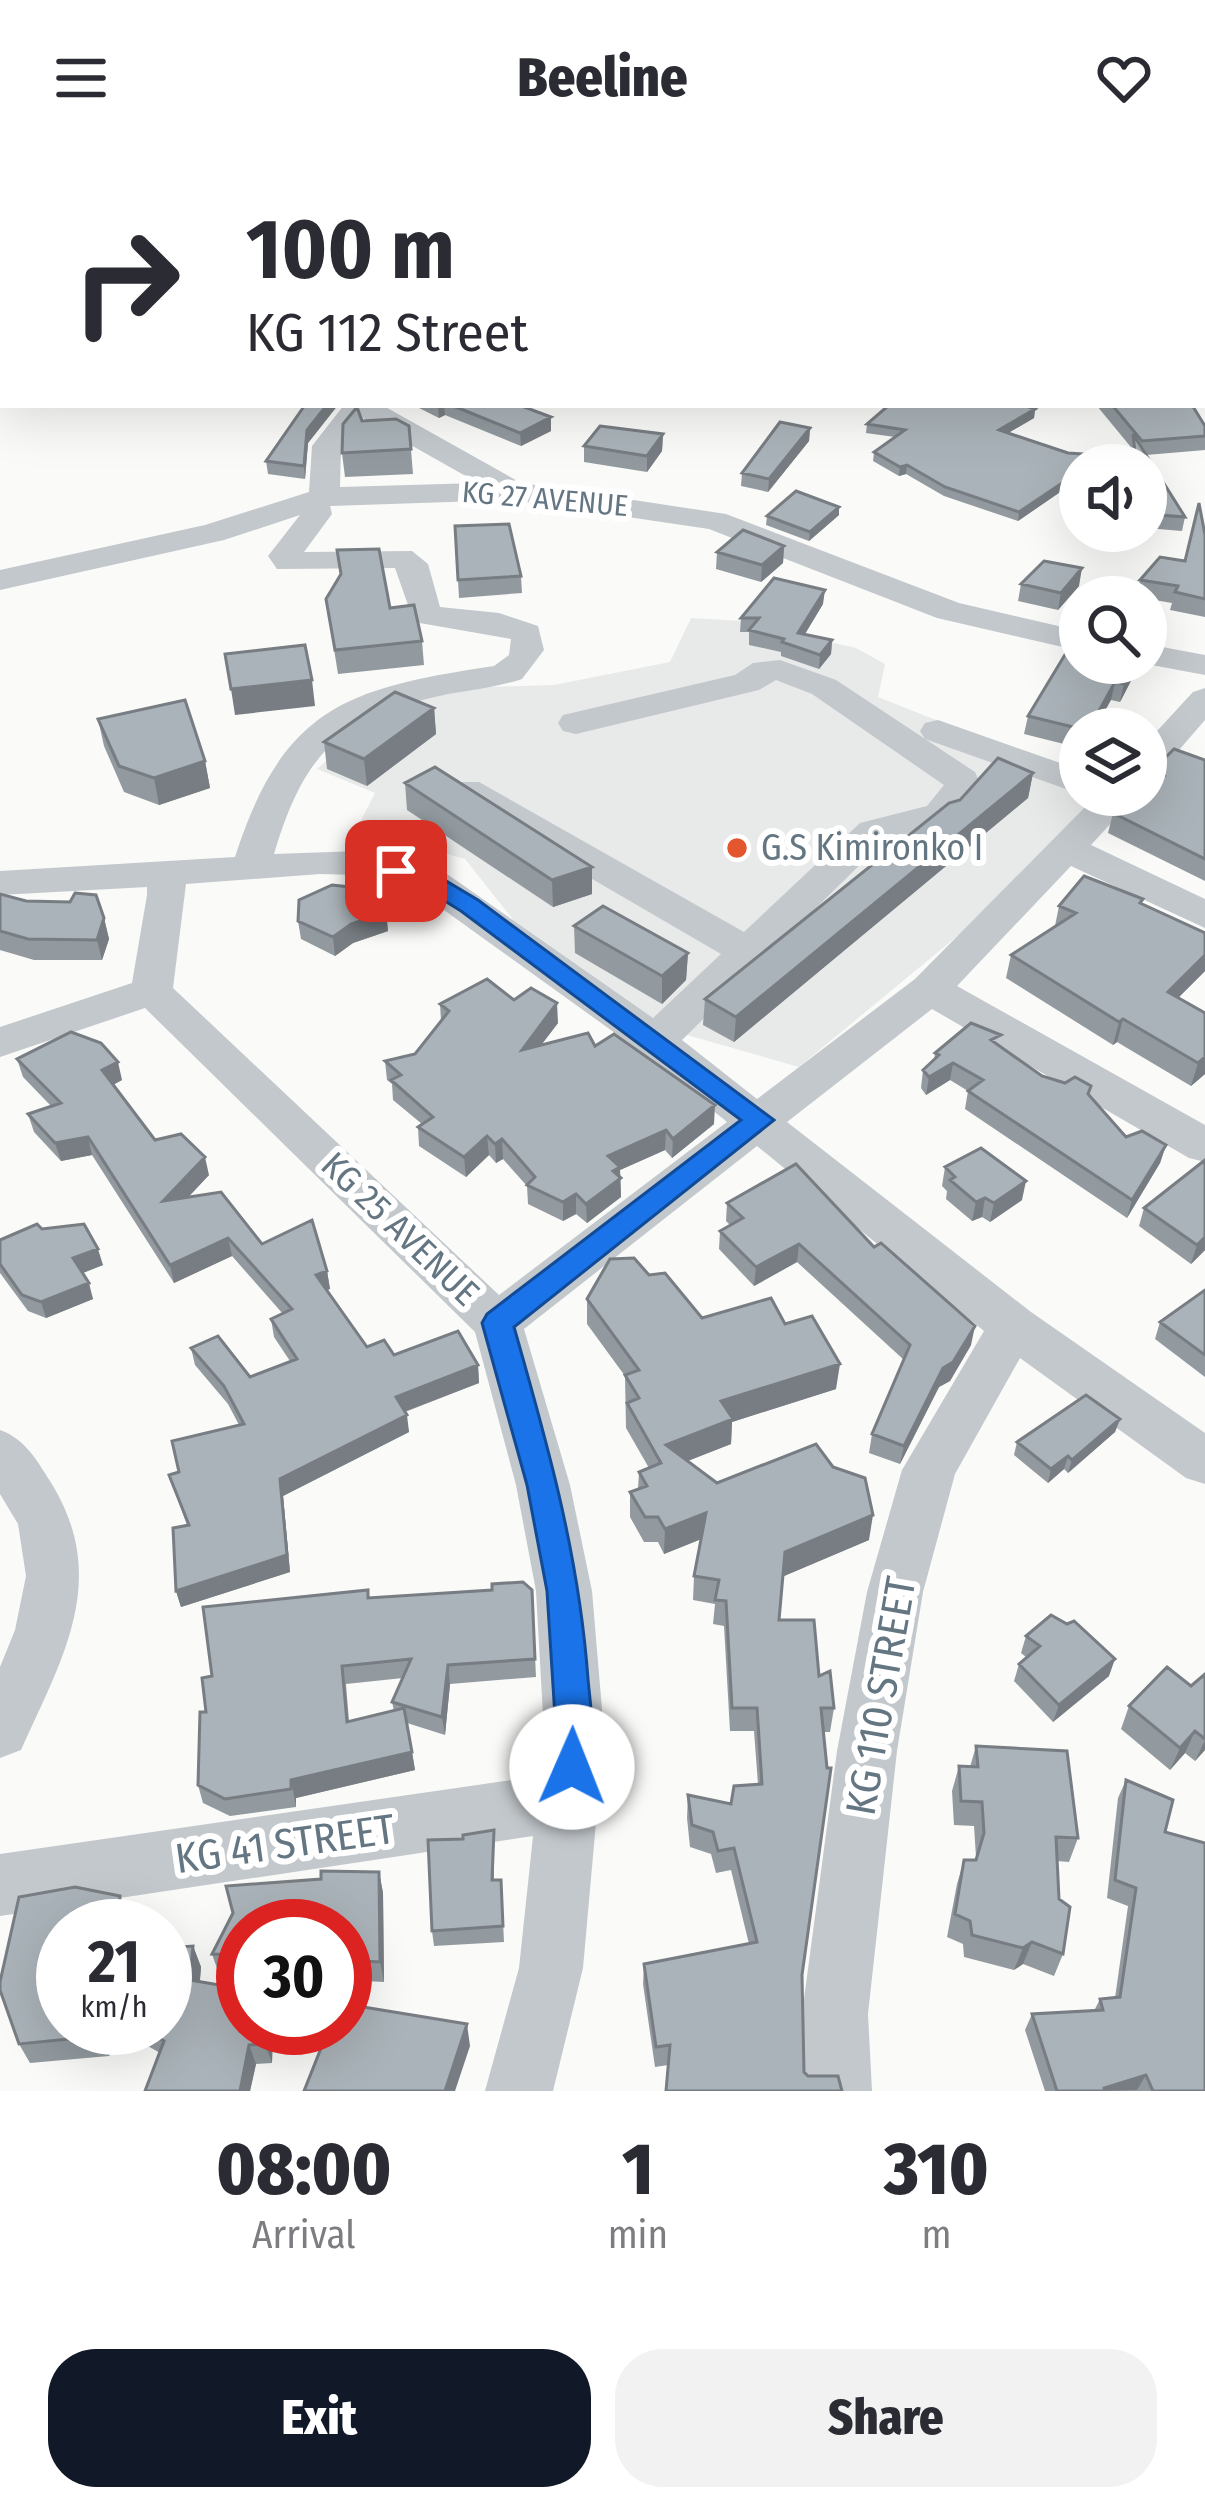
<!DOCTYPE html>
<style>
:root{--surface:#fff;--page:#f2f2f3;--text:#2b2b33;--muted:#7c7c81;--accent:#111827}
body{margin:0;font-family:"Fira Sans Condensed",sans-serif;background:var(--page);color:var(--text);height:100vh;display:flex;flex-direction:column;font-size:45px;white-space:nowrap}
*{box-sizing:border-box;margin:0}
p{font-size:39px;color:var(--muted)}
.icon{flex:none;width:66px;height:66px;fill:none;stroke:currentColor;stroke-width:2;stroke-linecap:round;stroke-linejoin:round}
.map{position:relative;height:1935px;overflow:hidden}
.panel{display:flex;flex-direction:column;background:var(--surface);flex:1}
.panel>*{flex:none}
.guide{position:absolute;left:0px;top:0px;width:1206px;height:252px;box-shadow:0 12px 48px #0002;background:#fff;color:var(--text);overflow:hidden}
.tools{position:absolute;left:1059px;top:288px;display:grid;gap:24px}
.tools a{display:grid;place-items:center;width:108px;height:108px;border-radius:50%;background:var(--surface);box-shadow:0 12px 48px #0002;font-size:60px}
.speed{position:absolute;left:36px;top:1743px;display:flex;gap:24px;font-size:60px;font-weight:700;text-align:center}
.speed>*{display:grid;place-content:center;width:156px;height:156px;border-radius:50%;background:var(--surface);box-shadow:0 12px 48px #0002;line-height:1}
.speed small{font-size:30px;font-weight:400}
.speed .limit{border:18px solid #d22;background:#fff;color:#111}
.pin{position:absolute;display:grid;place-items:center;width:102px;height:102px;color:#fff;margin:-51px;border-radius:24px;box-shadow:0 6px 18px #0006}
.me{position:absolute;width:132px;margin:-66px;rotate:1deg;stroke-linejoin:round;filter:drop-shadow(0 0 9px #0008)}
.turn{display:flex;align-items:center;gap:42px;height:252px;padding:0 48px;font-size:54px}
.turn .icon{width:156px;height:156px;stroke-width:2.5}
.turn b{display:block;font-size:84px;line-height:102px}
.eta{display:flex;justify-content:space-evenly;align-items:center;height:204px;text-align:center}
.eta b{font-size:72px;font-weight:800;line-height:84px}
.button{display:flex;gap:24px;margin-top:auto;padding:24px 48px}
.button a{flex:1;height:138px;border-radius:48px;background:var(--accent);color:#fff;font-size:48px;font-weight:800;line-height:138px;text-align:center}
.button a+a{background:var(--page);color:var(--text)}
header{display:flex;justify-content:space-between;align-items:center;height:156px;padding:0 48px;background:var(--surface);font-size:54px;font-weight:800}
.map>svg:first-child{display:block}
.built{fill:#e8e9e9}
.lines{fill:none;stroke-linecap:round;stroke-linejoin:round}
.path{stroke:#bbbfc2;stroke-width:3;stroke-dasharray:3 3;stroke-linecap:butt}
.minor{fill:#c3c8cc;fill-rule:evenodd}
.wall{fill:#929a9f;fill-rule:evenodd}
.shaded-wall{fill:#777d82}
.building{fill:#aab3b9;stroke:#777d82;stroke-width:3}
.route{fill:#1a73e8;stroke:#114b97;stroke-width:3}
.poi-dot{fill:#e4572e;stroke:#fff;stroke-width:4.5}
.labels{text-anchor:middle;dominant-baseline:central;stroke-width:12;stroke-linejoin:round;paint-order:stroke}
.far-street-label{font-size:30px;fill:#657683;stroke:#fff}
.poi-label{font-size:36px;fill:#657683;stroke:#fff;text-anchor:start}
.street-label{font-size:36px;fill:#657683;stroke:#fff}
.near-street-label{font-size:42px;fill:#657683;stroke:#fff}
</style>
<header><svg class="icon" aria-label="menu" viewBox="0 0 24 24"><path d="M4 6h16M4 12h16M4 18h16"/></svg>Beeline<svg class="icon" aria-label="heart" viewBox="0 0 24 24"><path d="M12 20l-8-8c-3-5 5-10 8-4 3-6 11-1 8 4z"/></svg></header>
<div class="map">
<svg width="1205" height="1935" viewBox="0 0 1205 1935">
<rect width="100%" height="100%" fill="#fafaf8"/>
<!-- built -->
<path class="built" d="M691 462 742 465 856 492 885 508 878 541 1080 621V639H1099L967 772 799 911 652 869 542 800 465 703 357 672 375 637 317 613 384 553 455 532 554 529 670 506Z"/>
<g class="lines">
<!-- path -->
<path class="path" d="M996 0 1001 3"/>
<!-- minor -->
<path class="minor" d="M80 0H102L104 3H82Z
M780 0H823L825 3H782Z
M1203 134 1205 135V156L1203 155Z
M1203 226H1205V245H1203Z
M344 249H382L521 327 726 358 959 447 1080 475V495L937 462 709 373 513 344 330 350 332 358 304 396 412 395 428 408 440 451 499 457 538 470 544 494 522 523C498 531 473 534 448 538 342 560 305 594 274 698L359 695 447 718 653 862 721 798 453 642 447 634 453 626H479L744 776 860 667 927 650 944 629 812 538 776 524 759 534 576 578 563 575 558 567 563 559 735 519 753 507 780 504 836 524 975 616 983 634 953 666 886 683 682 884 757 943 915 823 1097 639H1137L1091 689 1205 743V772L1071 710 957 830 1205 969V1006L1189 1002 932 853 787 966 1031 1156 1205 1277V1328L1186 1322 1020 1202 955 1318 923 1436 897 1595 868 1858 872 1935H804L802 1858 837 1595 867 1436 902 1314 984 1175 757 990 524 1173 570 1329 592 1435 604 1577 583 1812 553 1935H485L519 1812 533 1680 0 1760V1698L540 1620 544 1577 536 1435 516 1329 475 1176 145 852 0 901V871L132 827 147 739V731L0 739V715L235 701C283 551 347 532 494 510L509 499 511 483 414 466 395 412 277 413 268 400 300 359 224 384 0 434V414L205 369 309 336 312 290ZM363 262 478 327 340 331 341 291ZM320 718 358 719 419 736 640 895 727 966 499 1139 173 832 186 728Z
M1146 488 1205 499V519L1141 507H1146Z
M1205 532V564L1159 617 1146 620V587L1193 536Z
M938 564 1080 614V638L925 583 920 575 925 567Z
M0 1274C25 1283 36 1303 50 1325 111 1422 63 1501 21 1594L0 1602V1511L15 1474 26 1420 18 1368 0 1338Z"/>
</g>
<!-- wall -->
<path class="wall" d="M253 0H629L622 3H256Z
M280 249H338L308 287 305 323 268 318 266 305 305 250Z
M413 249H519L551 275 521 290 445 259 439 262Z
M1087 249H1192L1205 270V294L1146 299 1185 361 1182 375 1146 372V309H1111L1114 296 1131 297 1130 290 1097 250Z
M1035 253 1034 262 1008 277 1068 297 1099 299 1078 334 1066 332 1018 365 944 340 906 318 899 320 873 305 874 296 895 281 866 277 867 268Z
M362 265 409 270 413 318 345 321 342 297Z
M810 272 809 285 768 336 741 330 742 317Z
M663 278 662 295 647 316 584 306V290Z
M839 351V359L809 385 766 369 767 360Z
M455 370 521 420 522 437 459 442Z
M1205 379V461L1170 454 1172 447 1137 441 1140 424 1185 405Z
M784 390 783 407 761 426 716 413 717 396Z
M1021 428 1079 430 1058 454 1018 445Z
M326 443 390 452 422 485 424 509 338 518Z
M823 448 805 478 832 484 831 498 819 513 781 500V496L749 489V476H740L741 462Z
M1080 507H1137L1134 519 1120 546 1111 544 1080 573V592L1024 578 1028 560Z
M434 552 436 578 367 630 327 613 324 586Z
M98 563 205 605 210 632 159 649 124 636 104 590Z
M1146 602 1205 604V725L1108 677 1113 657 1146 633Z
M1033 617 1028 642 734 886 703 869 705 843Z
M405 627 592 711V738L553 751 407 654Z
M0 738 104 762 109 783 102 804H34L0 794Z
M1143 743 1142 748 1205 777V815L1178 842 1205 918 1191 930 1117 886 1113 889 1006 822 1011 799 1055 770 1059 750Z
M386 756 388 775 353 787 335 800 301 783 298 765Z
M574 770 688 797 686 824 662 848 575 797Z
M514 844 558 867 541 889 595 890 714 968 672 1002 665 994 620 1014 621 1041 587 1067 576 1058 563 1065 528 1048 527 1030 503 1003 496 1007 489 999 466 1021 419 990 418 971 422 968 393 944 392 928 387 924 385 905 415 898 441 865 440 848Z
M999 890 1042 920 1065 927 1091 930 1089 939 1126 981 1166 989 1160 1007 1127 1062 965 953 968 935 950 924 926 939 921 932 923 914 934 904 935 897Z
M17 903 122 924 113 929 155 984 209 1019 188 1041 262 1088 327 1115 330 1133 327 1134 367 1191 394 1199 478 1209 479 1227 405 1256 409 1276 283 1340 290 1416 181 1451 176 1435 187 1369 169 1319 179 1316 239 1269 228 1248 195 1209 191 1192 250 1221 290 1205 274 1181 271 1163 283 1158 232 1100 174 1127 92 999 61 1005 34 976 28 958 51 950 23 921Z
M1205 1004V1094L1191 1108 1139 1070 1144 1052Z
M945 1011 1022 1044 990 1066 982 1061 972 1065 946 1043 947 1035 942 1030Z
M727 1047 874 1091 971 1189 950 1225 939 1231 900 1308 869 1297 872 1278 904 1204 797 1106 754 1130 719 1093 720 1075 730 1069 726 1065Z
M42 1073 103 1109 82 1117 93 1143 46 1162 28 1155 0 1117V1084Z
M649 1119 702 1162 785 1168 836 1233 732 1266 731 1288 687 1305 717 1327 869 1384 783 1420 779 1464 819 1520 834 1552 830 1576H824L802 1819 804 1916 808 1920 842 1935 668 1909 655 1911 643 1828 644 1808 749 1788 731 1714 716 1717 711 1698 690 1691 687 1662 688 1639 731 1648 758 1628 754 1575H730L724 1470 713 1468 715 1448 693 1444 694 1420 701 1383 664 1398 658 1386H644L630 1361V1336L638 1333 639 1316 649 1312 626 1272 625 1220 587 1168V1143Z
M1205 1134V1221L1155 1183 1160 1166Z
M1120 1263 1115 1276 1068 1317 1064 1313 1048 1327 1014 1299 1017 1286Z
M532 1434 536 1521 450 1528 445 1579 407 1567 415 1614 296 1642V1651L230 1660 203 1647 198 1629 212 1520 369 1442ZM403 1522 392 1546 394 1555 349 1565 346 1528Z
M1026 1480 1109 1520 1053 1566 1014 1525 1019 1508 1026 1501 1021 1497Z
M1205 1518V1594L1195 1605 1185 1597 1170 1614 1121 1573 1129 1550 1191 1530Z
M976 1590 1078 1682 1069 1706 1057 1705 1063 1798 1054 1820 1023 1808 1014 1814 964 1801 963 1788 947 1781 957 1728 964 1704H975L976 1701 974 1670 954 1669 952 1635 959 1610 970 1611Z
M1126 1624 1165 1676 1205 1935H1045L1025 1874 1032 1858 1094 1855 1100 1843 1115 1842 1128 1750 1107 1742 1118 1642Z
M494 1674V1724H501L504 1786 434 1790 432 1775 463 1683Z
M321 1715 379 1716 383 1737 384 1826 345 1824V1770H243V1819L219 1818 212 1798 233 1757 226 1730 321 1723Z
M75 1731 120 1740 129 1761 128 1770H63V1872H165V1792L193 1790 201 1811 200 1825 243 1833V1872H273L272 1907 256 1908 250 1935H145L160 1897 120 1874 109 1900 30 1907 19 1888 0 1834V1826L19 1741Z"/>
<!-- shaded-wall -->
<path class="shaded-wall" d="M604 0H629L622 3H598Z
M327 249H338L308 287 305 323 304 310 307 274Z
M438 249H444L445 259 439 262Z
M1035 253 1034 262 998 283 999 274Z
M551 261V275L521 290 520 277Z
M810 272 809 285 768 336 769 323Z
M663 278 662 295 647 316V300Z
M907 309 906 318 899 320 900 311Z
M1068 323 1066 332 1018 365 1019 356Z
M839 351V359L809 385 810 376Z
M784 390 783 407 761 426 762 409Z
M1082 412 1079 430 1058 454 1061 437Z
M825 434 823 448 797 491 798 477Z
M832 484 831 498 819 513 820 499Z
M1135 507H1137L1134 519 1120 546 1124 528Z
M312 524 315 550 235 559 231 533Z
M1115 526 1111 544 1095 573H1089Z
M434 552 436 578 367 630 364 603Z
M205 605 210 632 159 649 154 622Z
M1033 617 1028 642 734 886 736 861Z
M592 711V738L553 751 552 724Z
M386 756 388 775 353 787 335 800 333 781 351 768Z
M104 762 109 783 102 804 97 784Z
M688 797 686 824 662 848V820Z
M1205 799V815L1161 859 1168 836Z
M557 847 558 867 523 913 522 894Z
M1123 863 1117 886 1113 889 1119 866Z
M1205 901V918L1191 930 1198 907Z
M118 906 122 924 107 932 102 914Z
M953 907 950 924 926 939 929 921Z
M715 949 714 968 672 1002 673 983Z
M666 974 665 994 620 1014 621 1041 587 1067 586 1048 608 1000Z
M487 980 489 999 466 1021 464 1001Z
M88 981 92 999 61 1005 55 987Z
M502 983 503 1003 496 1007 495 988Z
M1166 989 1160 1007 1127 1062 1132 1044Z
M205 1001 209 1019 167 1064 163 1045Z
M1026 1025 1022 1044 990 1066 994 1047Z
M576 1038V1058L563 1065V1046Z
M985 1042 982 1061 972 1065 976 1046Z
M1205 1081V1094L1191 1108 1197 1089Z
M228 1082 232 1100 174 1127 170 1109Z
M799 1088 797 1106 754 1130 756 1111Z
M98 1093 103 1109 78 1119 73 1102Z
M327 1115 330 1133 319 1137 316 1119Z
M89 1127 93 1143 46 1162 41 1146Z
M975 1170 971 1189 950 1225 939 1231 900 1308 904 1290 943 1212Z
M840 1208 836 1233 732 1266 731 1288 665 1314 666 1289 721 1245Z
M478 1209 479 1227 398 1258 396 1241Z
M407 1259 409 1276 283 1340 290 1416 181 1451 176 1435 280 1323Z
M1120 1263 1115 1276 1068 1317 1072 1304Z
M1068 1300 1064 1313 1048 1327 1051 1313Z
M706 1357 704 1382 664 1398 665 1373Z
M873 1359 869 1384 782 1421 785 1396Z
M1115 1503 1109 1520 1053 1566 1059 1549Z
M448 1509 450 1528 445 1579 442 1561Z
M1195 1575 1185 1597 1170 1614 1180 1592Z
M1205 1584V1594L1195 1605Z
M412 1596 415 1614 296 1642V1651L291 1624Z
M379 1716 383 1737 384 1826 380 1806Z
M120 1740 129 1761 128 1770H118Z
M1032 1786 1023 1808 1014 1814 1023 1792Z
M193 1790 201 1811 198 1844 190 1824Z
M467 1868 470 1890 455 1935H445Z
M103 1872H119L120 1874 109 1900 99 1880Z
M266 1872H273L272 1907 265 1888Z
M249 1889 256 1908 250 1935H240Z
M1146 1919 1137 1934 1103 1935 1104 1932Z"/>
<!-- building -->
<path class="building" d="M273 0H604L598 3H280Z
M682 0H739L732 3H681Z
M305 249H327L307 274 304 310 266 305Z
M451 249H519L551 261 520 277Z
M889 249H1023L1035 253 999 274 1068 297 1099 299 1091 309H1080V325L1068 323 1019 356 945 331 907 309 900 311 874 296 905 274 867 268Z
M1112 249H1192L1205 270V280L1142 285Z
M357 251 362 265 396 263 409 270 411 293 342 297 343 268Z
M780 266 810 272 769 323 742 317Z
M600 270 663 278 647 300 584 290Z
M1133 278 1185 361 1146 358V309H1120L1114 296 1135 297Z
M796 335 839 351 810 376 767 360Z
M1199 347 1205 379V443L1175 436 1178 430 1140 424 1160 401 1185 405Z
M509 368 521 420 458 424 455 370Z
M743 374 784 390 762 409 717 396Z
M379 393 390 452 414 449 422 485 335 494 326 443 341 418 337 394Z
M1044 405 1082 412 1061 437 1021 428Z
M774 422 825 434 798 477 832 484 820 499 782 486 784 483 749 474 759 462H741Z
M1072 487 1080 488V507H1135L1124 528 1115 526 1089 573H1081L1028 560Z
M305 489 312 524 231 533 225 498Z
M395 536 434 552 364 603 324 586Z
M185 544 205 605 154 622 119 610 98 563Z
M1174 593 1205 604V703L1113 657 1138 639H1146V633L1164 620 1146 611V602H1165Z
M998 602 1033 617 736 861 705 843 949 647 960 644Z
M435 611 592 711 552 724 405 627Z
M1084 720 1143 743 1140 747 1205 777V799L1168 836 1205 857V901L1198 907 1123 863 1119 866 1011 799 1076 757 1059 750Z
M332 729 368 733 386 756 351 768 333 781 298 765 299 744Z
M75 737 96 739 104 762 97 784 28 783 0 775V738L26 745 70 746Z
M603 750 688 797 662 820 574 770Z
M487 823 514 844 531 832 557 847 522 894 588 877 595 890 614 878 715 949 673 983 666 974 608 1000 620 1011 613 1015 621 1022 586 1048 576 1038 563 1046 527 1029 535 1021 502 983 495 988 487 980 464 1001 418 971 433 961 391 924 401 919 385 905 415 898 449 855 440 848Z
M971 867 1001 879 991 884 1042 920 1065 927 1075 921 1091 930 1088 938 1126 981 1142 975 1166 989 1132 1044 968 935 983 924 953 907 929 921 923 914 939 899 935 897Z
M71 876 101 887 118 906 102 914 155 984 181 978 205 1001 163 1045 221 1036 262 1088 312 1064 327 1115 316 1119 367 1191 384 1184 394 1199 458 1175 478 1209 396 1241 407 1259 280 1323 287 1399 176 1435 173 1372 189 1369 169 1319 179 1316 172 1285 244 1268 224 1230 191 1192 218 1180 250 1221 297 1203 271 1163 292 1153 228 1082 170 1109 88 981 55 987 28 958 61 947 17 903Z
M981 992 1026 1025 994 1047 985 1042 976 1046 950 1024 955 1021 945 1011Z
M1205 1004V1081L1197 1089 1144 1052Z
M796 1008 874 1091 881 1087 975 1170 953 1206 943 1212 904 1290 872 1278 910 1189 799 1088 756 1111 720 1075 743 1062 727 1047Z
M37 1068 42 1073 84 1068 98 1093 73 1102 89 1127 41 1146 22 1139 0 1108V1084Z
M634 1102 649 1119 665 1117 702 1162 771 1142 785 1168 812 1160 840 1208 721 1245 733 1263 666 1289 717 1327 816 1288 833 1311 865 1322 873 1359 785 1396 779 1464H814L819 1520 830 1515 834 1552H821L827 1612H831L802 1819 804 1916 808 1920H838L842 1935H666L670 1889 656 1891 644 1808 757 1786 734 1692 718 1695 713 1676 692 1669 688 1639 731 1648 734 1630 762 1628 757 1552H732L726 1445 715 1444 719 1424 694 1420 706 1357 665 1373 658 1361H645L630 1336 647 1330 639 1316 661 1307 627 1247 639 1242 625 1219 639 1214 587 1143 610 1103Z
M1205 1134V1199L1160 1166Z
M1086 1239 1120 1263 1072 1304 1068 1300 1051 1313 1017 1286Z
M523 1426 532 1434 535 1503 448 1509 442 1561 392 1546 411 1503 342 1510 347 1566 404 1552 412 1596 291 1624V1633L225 1643 198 1629 200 1556H206L202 1522 212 1520 203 1451 368 1434V1442L492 1434V1428Z
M1051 1459 1067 1468 1074 1465 1115 1503 1059 1549 1019 1508 1040 1490 1026 1480Z
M1167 1511 1191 1530 1205 1518V1583L1195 1575 1180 1592 1129 1550Z
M976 1590 1067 1595 1078 1682 1056 1681 1059 1743 1070 1751 1063 1798 1032 1786 1023 1792 972 1779 970 1765 955 1758 964 1704H976L984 1677 982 1646 961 1645 959 1610 978 1611Z
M1126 1624 1173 1644 1165 1676 1205 1687V1935H1153L1146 1919 1104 1932V1935H1057L1032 1858 1103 1854 1100 1843 1120 1841 1136 1732 1115 1724Z
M494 1674 492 1724H501L503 1770 432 1775 428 1684 463 1683V1679Z
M321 1715 379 1716 380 1806 345 1804V1770H243V1799L212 1798 233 1757 226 1730 321 1723Z
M75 1731 120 1740 118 1770H63V1872H103L99 1880 19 1888 0 1834V1826L19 1741Z
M193 1790 190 1824 243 1833V1872H266L265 1888 249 1889 240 1935H145L164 1885 141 1872H165V1792Z
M345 1848 467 1868 445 1935H304L329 1872H345Z"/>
<!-- route -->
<path class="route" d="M396 708 441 722 478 744 774 964 514 1171C548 1290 579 1399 588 1523 591 1556 598 1593 584 1623L572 1629 559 1623 553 1611 556 1577 547 1435 527 1329 482 1167 487 1158 741 964 461 755 424 732 387 720V710Z"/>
<!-- markers -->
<circle class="poi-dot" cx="737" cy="692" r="12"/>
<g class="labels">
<!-- far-street labels -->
<g class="far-street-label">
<text transform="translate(545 343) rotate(5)">KG 27 AVENUE</text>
</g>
<!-- poi labels -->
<g class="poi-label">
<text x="761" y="692">G.S Kimironko I</text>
</g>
<!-- street labels -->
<g class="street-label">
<text transform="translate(400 1073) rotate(44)">KG 25 AVENUE</text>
</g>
<!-- near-street labels -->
<g class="near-street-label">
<text transform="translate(881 1540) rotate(-80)">KG 110 STREET</text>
<text transform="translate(285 1688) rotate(-8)">KG 41 STREET</text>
</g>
</g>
</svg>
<div class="tools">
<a><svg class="icon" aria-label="sound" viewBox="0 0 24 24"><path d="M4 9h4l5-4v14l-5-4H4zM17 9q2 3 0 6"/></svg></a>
<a><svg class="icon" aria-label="search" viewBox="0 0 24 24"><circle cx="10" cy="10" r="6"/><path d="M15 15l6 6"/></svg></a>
<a><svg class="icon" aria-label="layers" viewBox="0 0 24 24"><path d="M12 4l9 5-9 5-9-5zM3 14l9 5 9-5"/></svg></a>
</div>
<div class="speed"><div>21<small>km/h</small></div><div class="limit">30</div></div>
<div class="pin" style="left:396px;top:715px;background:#d93025"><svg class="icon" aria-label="arrive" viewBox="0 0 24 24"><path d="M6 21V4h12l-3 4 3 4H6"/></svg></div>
<svg class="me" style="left:572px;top:1611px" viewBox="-20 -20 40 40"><circle r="19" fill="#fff"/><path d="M0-13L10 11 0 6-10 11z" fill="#1a73e8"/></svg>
<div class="guide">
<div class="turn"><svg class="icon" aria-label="right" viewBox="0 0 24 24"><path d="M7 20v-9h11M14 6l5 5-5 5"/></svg><div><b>100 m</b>KG 112 Street</div></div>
</div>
</div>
<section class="panel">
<div class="eta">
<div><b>08:00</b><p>Arrival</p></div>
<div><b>1</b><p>min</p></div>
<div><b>310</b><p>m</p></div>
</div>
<div class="button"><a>Exit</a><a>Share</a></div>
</section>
